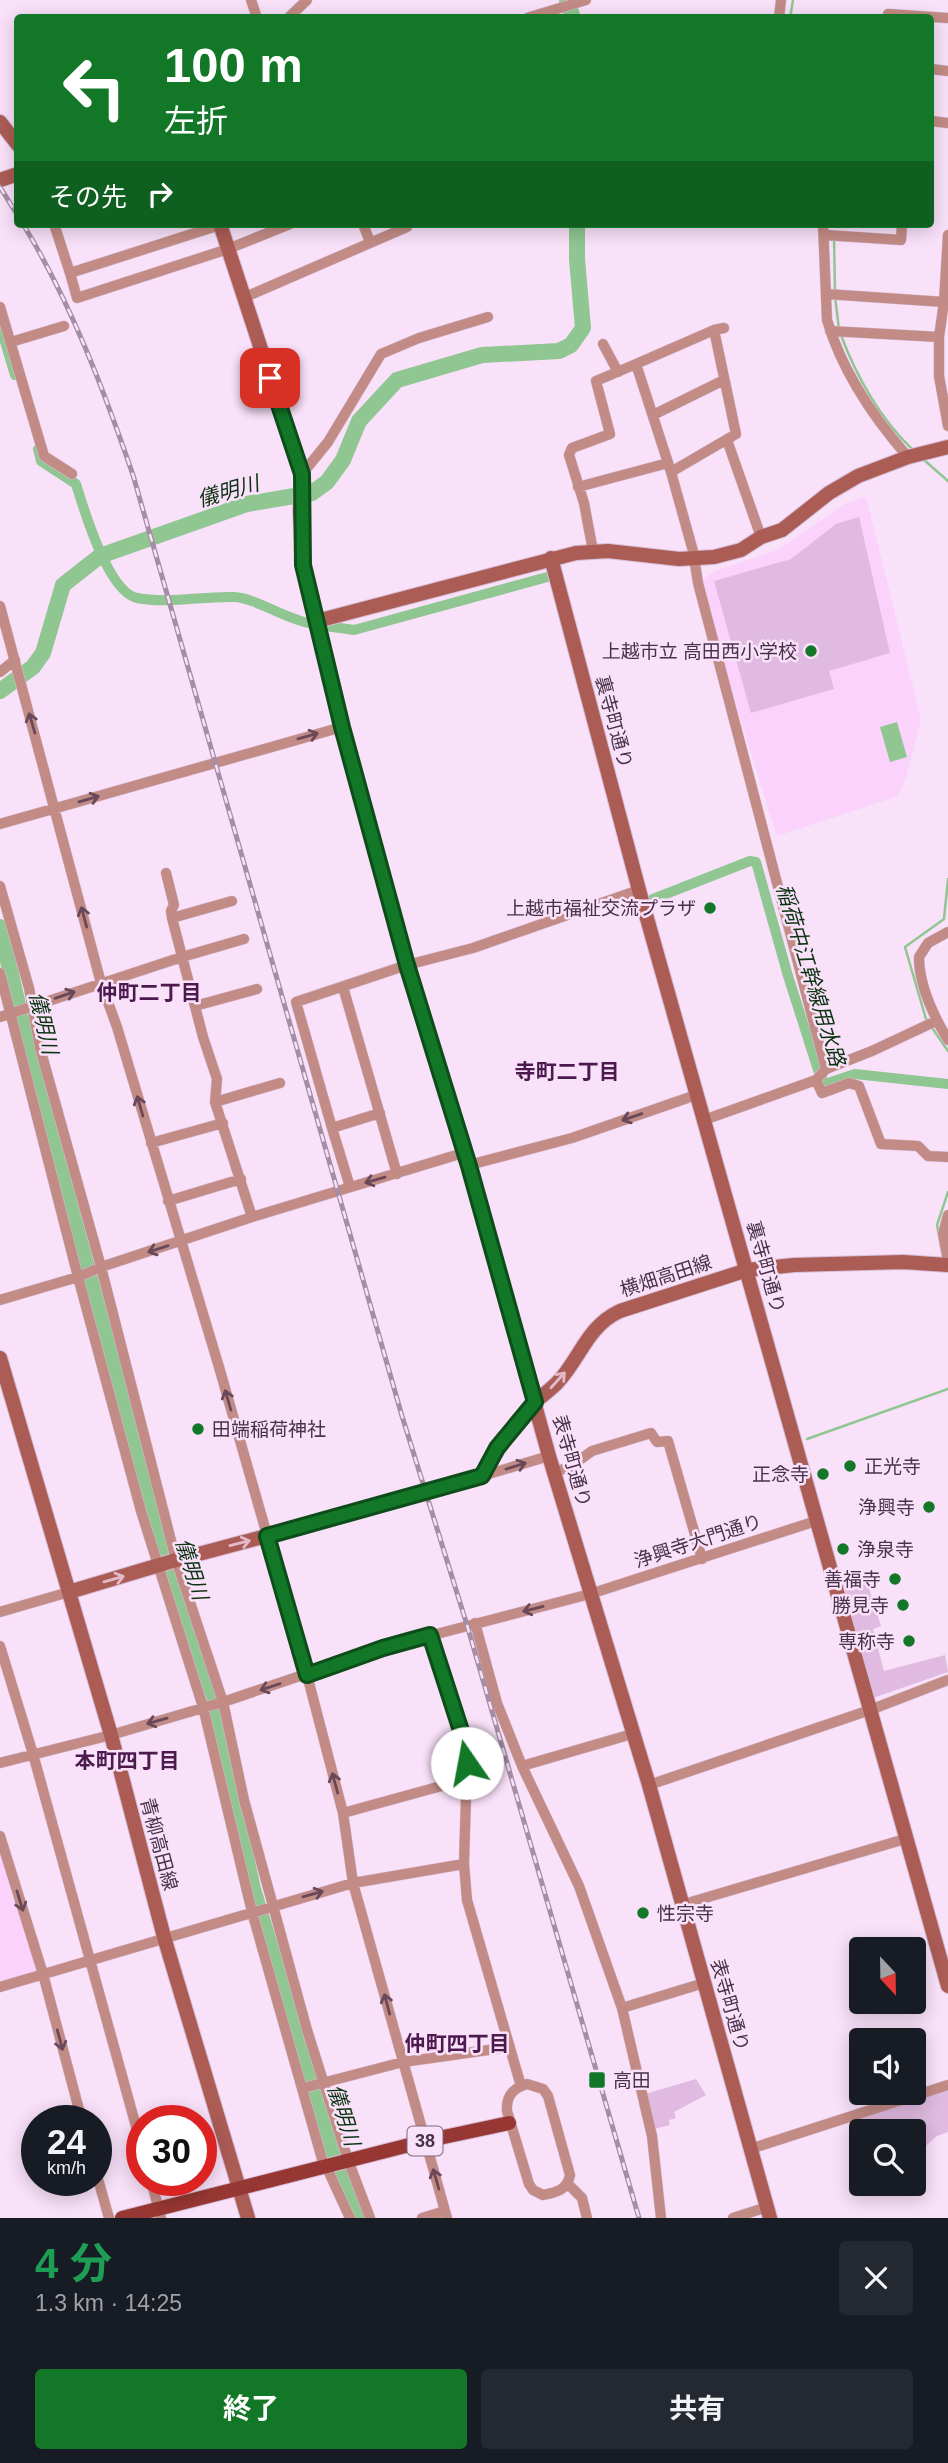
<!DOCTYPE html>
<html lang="ja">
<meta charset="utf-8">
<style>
:root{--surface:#171b24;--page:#242831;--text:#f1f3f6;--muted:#9ea1a6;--accent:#137728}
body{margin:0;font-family:Helvetica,"Noto Sans JP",sans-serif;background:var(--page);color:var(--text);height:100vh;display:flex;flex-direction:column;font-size:26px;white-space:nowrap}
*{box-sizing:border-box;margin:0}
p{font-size:23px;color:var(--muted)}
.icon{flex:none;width:38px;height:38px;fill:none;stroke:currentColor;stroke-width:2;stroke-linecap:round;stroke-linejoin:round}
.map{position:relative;height:2218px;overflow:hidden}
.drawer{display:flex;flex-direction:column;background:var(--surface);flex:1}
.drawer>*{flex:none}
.banner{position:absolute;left:14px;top:14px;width:920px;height:214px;border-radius:7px;box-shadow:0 4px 18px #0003;background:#137728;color:#fff;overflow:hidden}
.needle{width:46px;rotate:158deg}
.controls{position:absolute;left:849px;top:1937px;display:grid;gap:14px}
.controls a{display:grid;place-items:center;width:77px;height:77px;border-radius:7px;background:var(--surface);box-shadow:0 4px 18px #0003;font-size:35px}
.speed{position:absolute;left:21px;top:2105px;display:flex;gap:14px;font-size:35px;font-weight:700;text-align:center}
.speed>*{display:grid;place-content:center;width:91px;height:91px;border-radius:50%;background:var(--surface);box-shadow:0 4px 18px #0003;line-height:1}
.speed small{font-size:18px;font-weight:400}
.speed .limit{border:10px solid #d22;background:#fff;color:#111}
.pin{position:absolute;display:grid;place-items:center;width:60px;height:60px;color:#fff;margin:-30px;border-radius:14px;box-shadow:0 4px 10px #0006}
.me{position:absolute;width:77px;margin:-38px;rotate:348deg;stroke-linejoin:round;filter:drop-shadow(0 0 5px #0008)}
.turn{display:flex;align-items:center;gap:24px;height:147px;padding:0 35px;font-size:32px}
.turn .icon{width:91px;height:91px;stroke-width:2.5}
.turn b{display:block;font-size:49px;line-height:60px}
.then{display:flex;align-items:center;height:66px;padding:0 35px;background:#0003;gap:14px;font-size:26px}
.round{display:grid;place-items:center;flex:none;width:74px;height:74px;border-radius:7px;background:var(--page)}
.headline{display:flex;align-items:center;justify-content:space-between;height:119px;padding:0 35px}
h1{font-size:42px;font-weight:700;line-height:52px;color:#1e9e55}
.button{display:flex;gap:14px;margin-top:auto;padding:14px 35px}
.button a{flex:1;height:80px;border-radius:7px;background:var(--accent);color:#fff;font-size:28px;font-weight:700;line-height:80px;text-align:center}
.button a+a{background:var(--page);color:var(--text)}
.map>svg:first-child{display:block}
.built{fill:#fad2fb}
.green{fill:#e0bae1}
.water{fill:#8fc691}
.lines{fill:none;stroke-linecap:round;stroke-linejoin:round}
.stream{stroke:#8fc691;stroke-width:2.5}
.canal{stroke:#8fc691;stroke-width:10}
.river{stroke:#8fc691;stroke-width:16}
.street-casing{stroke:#d6bed6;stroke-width:11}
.secondary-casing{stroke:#d6bed6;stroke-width:16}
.primary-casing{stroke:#d6bed6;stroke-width:16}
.street{stroke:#c38b85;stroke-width:10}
.secondary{stroke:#ab5c55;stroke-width:14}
.primary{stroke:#973733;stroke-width:14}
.rail-casing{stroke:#a58da5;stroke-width:5}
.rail{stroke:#f9e1f9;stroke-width:2.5;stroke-dasharray:8;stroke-linecap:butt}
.oneway{stroke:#684859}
.oneway2{stroke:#e2b9c8}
.route-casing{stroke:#0c4d1a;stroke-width:18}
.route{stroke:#137728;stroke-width:12}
.poi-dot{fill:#137728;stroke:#f9e1f9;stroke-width:2.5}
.labels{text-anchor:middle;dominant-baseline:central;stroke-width:5;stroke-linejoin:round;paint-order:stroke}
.shield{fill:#f9e1f9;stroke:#7e667e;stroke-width:2}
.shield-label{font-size:18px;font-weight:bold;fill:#49314a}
.poi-label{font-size:19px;fill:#49314a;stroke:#f9e1f9;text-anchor:end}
.street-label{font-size:19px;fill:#49314a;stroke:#f9e1f9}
.water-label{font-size:21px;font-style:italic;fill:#0b3311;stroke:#f9e1f9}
.neighbourhood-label{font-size:21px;font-weight:bold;fill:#4c1a4f;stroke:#f9e1f9}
</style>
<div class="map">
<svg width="948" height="2218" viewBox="0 0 948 2218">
<rect width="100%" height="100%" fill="#f9e1f9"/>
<!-- built -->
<path class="built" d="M866 497 921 719 906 778 898 796 777 836 698 583 715 571 780 549 846 503Z
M0 1848 39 1975 0 1988Z"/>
<!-- green -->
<path class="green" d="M859 517 890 653 829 671 834 689 751 713 714 581 791 559 836 524Z
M865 1576 881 1626 873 1629 884 1671 945 1655 948 1672 873 1698 838 1583Z
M696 2079 706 2095 674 2112 676 2118 669 2120 670 2125 654 2129 645 2094Z
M948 2089V2132L937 2136 914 2156V2132H861V2156L850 2122Z"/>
<!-- water -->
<path class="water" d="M897 722 907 757 890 762 880 727Z"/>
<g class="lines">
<!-- stream -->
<path class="stream" d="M790 18 793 0
M834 238 835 291
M835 297 839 329
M841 335C856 376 881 420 913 450
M923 459 948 481
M948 879 944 919 905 947 926 1019 948 1051
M941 1246 937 1225 948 1192
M807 1439 948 1389"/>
<!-- canal -->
<path class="canal" d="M0 325 15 375
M38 449 41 461 76 484C84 510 108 592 137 598 169 604 202 596 234 597 256 598 285 619 309 623
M326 626 354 630 551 576
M653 899 750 861 756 862 788 976 819 1073 825 1084 855 1074 948 1084"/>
<!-- river -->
<path class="river" d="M567 0 573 18
M0 691 33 667 43 653 63 585 100 556 247 504 312 493 327 482 343 460 359 421 397 380 482 355 559 351 571 345 583 328 577 259V224
M0 927 30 1056 158 1530 214 1709 253 1889 338 2169 360 2218"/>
<defs>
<path id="street" d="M251 0 257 18
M288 18 307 0
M527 18 586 0
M779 18 781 0
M888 18V14L948 18
M931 69 948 71
M931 121 948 123
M54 224 70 273 220 225
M363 224 370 242
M823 224 827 320C842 371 873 417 908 457
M825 235 901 240 902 224
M948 235 944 302 939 337V376L948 426
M70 273 77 298 228 249 290 224
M826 294 944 302
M243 298 407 227 406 224
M0 307 44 456 72 474
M714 330 724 328
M830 331 939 337
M11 342 64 326
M603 344 618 372
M636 364 714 330 736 434 671 472
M653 415 724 380
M727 440 761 537
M302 474 328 442 381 354 419 338 488 317
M578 487 668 463
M593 551 584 503 569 455 572 448 610 434 596 381 636 364 671 472 693 551 698 583 826 1069
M0 606 101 983 117 1027 219 1367 307 1675 343 1813 353 1883 447 2218
M0 672 15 660
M0 824 342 727
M166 873 174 905 171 911 172 918 203 1037 217 1079 215 1102 252 1217
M0 886 29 988 40 1048 101 1267 176 1560 223 1702 244 1800 307 2030 348 2160 370 2218
M172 918 232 901
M948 932 928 943 919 957C919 986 933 1015 948 1040
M0 973 78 1277 141 1511 203 1707 252 1912 324 2166
M343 987 397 1174
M195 1006 257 989
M0 1017 182 957 244 939
M816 1080 822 1093 849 1083 859 1086 881 1144 918 1146 928 1156 948 1157
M215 1102 280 1083
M380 1113 332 1128 296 1002 407 965 473 948 639 890
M704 1120 816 1080 826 1069 872 1051 936 1021
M332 1128 350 1187
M151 1143 223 1123
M469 1165 572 1138 696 1095
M168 1201 241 1179
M948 1215 943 1234 948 1261
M0 1300 78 1277 101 1267 252 1217 463 1153
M554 1472 570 1467 592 1451 651 1433 657 1442 668 1441 702 1559
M482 1476 549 1456
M0 1612 69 1592
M475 1623 497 1703 522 1766 579 1886 622 2008 652 2136 661 2218
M430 1635 464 1740 467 1763 464 1864 467 1900 521 2086
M0 1646 33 1754 142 2148
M0 1763 111 1735 223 1702 383 1648 590 1594 816 1521
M522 1766 632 1734
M649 1785 870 1710 948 1680
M343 1813 467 1779
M0 1836 43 1974 82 2121
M681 1905 905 1839
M0 1987 353 1883 464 1864
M622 2008 704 1983
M527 2084 543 2089 548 2096 570 2175C567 2190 557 2192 543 2195L533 2190 529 2184 507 2111C506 2096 513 2088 527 2084Z
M303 2088 403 2062 510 2047
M750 2149 948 2085
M326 2166 350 2218
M96 2172 109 2218
M151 2180 161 2218
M568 2184 582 2198 587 2218
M422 2218 445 2211
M733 2218 767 2207"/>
<path id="secondary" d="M0 122 18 145
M0 180 18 174
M220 224 302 474 300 510 303 565 342 727 407 965 469 1165 549 1456 649 1785 770 2218
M551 558 639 890 948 1986
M317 621 576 553 608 551 679 559 714 557 741 550 761 537 782 530 829 493 858 476 908 457 948 447
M0 1358 111 1735 164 1937 248 2218
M69 1592 176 1560 342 1516 482 1476C497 1449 515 1423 536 1401 543 1395 550 1390 557 1383 581 1358 586 1327 620 1311L747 1270 794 1265 903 1262 948 1265"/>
<path id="primary" d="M122 2218 425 2141 509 2123"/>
</defs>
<!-- street casing -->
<use href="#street" class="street-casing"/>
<!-- secondary casing -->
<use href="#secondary" class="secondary-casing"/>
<!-- primary casing -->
<use href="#primary" class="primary-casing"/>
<!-- street -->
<use href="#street" class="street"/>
<!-- secondary -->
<use href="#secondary" class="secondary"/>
<!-- primary -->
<use href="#primary" class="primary"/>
<defs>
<path id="rail" d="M0 187 18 216
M23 224C71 303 103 388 133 475L402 1416 467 1625 639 2218"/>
</defs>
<!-- rail casing -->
<use href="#rail" class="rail-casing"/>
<!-- rail -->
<use href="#rail" class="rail"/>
</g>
<!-- one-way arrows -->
<defs><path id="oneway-shaft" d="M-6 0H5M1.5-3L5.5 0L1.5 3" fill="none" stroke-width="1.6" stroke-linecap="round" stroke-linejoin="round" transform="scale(1.75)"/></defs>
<g class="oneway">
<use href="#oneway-shaft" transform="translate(32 723) rotate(-106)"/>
<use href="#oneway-shaft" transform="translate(308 736) rotate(-16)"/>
<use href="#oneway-shaft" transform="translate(89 799) rotate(-16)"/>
<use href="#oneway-shaft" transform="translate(84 917) rotate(-105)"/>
<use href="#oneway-shaft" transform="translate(65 995) rotate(-19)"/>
<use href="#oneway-shaft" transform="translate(140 1106) rotate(-106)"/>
<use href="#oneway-shaft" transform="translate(632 1117) rotate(161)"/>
<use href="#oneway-shaft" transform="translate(375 1180) rotate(164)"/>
<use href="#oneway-shaft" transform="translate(158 1249) rotate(162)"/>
<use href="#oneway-shaft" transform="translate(228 1400) rotate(-106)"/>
<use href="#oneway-shaft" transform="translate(516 1466) rotate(-17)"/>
<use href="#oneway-shaft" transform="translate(533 1609) rotate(166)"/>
<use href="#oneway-shaft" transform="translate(270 1687) rotate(162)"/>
<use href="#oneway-shaft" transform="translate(157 1721) rotate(164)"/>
<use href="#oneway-shaft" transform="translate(335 1783) rotate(-105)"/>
<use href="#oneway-shaft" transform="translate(313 1894) rotate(-16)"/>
<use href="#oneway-shaft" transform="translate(20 1901) rotate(73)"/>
<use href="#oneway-shaft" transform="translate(387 2004) rotate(-105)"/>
<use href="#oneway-shaft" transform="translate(60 2040) rotate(75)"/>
<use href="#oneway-shaft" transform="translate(436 2179) rotate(-106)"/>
</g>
<g class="oneway2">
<use href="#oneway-shaft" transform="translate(558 1380) rotate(-48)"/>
<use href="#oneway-shaft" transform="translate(240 1543) rotate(-14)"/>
<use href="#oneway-shaft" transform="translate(114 1579) rotate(-16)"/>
</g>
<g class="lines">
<defs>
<path id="route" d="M270 378 302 474 303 565 342 727 407 965 469 1166 535 1402 497 1448 482 1476 267 1536 307 1675 383 1648 430 1635 464 1740 467 1763"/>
</defs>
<!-- route casing -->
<use href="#route" class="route-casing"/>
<!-- route -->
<use href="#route" class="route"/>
</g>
<!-- markers -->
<g class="poi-dot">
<circle cx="811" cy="651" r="7"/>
<circle cx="710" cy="908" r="7"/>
<circle cx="198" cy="1429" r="7"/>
<circle cx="850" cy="1466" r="7"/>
<circle cx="823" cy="1474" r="7"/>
<circle cx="929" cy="1507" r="7"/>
<circle cx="843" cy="1549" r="7"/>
<circle cx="895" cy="1579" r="7"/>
<circle cx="903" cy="1605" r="7"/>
<circle cx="909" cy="1641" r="7"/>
<circle cx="643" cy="1913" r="7"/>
<rect x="588" y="2071" width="18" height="18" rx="3.5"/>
</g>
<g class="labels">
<!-- shield labels -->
<rect class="shield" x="407.5" y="2126.5" width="35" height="29" rx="5"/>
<g class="shield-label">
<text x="425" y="2141">38</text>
</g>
<!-- poi labels -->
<g class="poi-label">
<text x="797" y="651">上越市立 高田西小学校</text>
<text x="696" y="908">上越市福祉交流プラザ</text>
<text x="212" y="1429" text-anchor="start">田端稲荷神社</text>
<text x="864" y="1466" text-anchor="start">正光寺</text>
<text x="809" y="1474">正念寺</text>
<text x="915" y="1507">浄興寺</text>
<text x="857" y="1549" text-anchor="start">浄泉寺</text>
<text x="881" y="1579">善福寺</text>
<text x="889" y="1605">勝見寺</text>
<text x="895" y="1641">専称寺</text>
<text x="657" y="1913" text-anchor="start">性宗寺</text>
<text x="613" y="2080" text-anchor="start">高田</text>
</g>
<!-- street labels -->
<g class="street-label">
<text transform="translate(614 722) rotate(75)">裏寺町通り</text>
<text transform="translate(766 1267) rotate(74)">裏寺町通り</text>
<text transform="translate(666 1276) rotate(-18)">横畑高田線</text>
<text transform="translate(572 1461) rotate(74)">表寺町通り</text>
<text transform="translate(698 1541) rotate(-18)">浄興寺大門通り</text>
<text transform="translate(159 1844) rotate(75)">青柳高田線</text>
<text transform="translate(730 2005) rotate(74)">表寺町通り</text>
</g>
<!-- water labels -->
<g class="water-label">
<text transform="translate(228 491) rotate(-16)">儀明川</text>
<text transform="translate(811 975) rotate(73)">稲荷中江幹線用水路</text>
<text transform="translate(44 1023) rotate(77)">儀明川</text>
<text transform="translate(192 1569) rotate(73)">儀明川</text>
<text transform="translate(344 2115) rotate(73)">儀明川</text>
</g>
<!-- neighbourhood labels -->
<g class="neighbourhood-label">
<text x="149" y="992">仲町二丁目</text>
<text x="567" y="1071">寺町二丁目</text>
<text x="127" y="1760">本町四丁目</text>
<text x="457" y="2043">仲町四丁目</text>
</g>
</g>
</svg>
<div class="controls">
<a><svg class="needle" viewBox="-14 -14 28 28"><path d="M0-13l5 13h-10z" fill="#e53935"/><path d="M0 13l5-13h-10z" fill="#9ea1a6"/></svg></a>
<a><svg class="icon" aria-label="sound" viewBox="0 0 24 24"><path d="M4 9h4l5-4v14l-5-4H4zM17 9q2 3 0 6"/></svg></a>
<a><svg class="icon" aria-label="search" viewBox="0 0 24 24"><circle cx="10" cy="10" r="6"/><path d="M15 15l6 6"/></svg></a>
</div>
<div class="speed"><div>24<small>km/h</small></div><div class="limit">30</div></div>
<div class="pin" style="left:270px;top:378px;background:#d93025"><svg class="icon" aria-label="arrive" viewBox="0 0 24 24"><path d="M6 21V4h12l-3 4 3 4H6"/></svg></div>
<svg class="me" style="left:467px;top:1763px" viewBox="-20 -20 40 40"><circle r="19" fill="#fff"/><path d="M0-13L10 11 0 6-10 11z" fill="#137728"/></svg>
<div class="banner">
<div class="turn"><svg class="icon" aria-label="left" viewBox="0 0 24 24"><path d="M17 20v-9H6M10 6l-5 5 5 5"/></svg><div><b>100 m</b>左折</div></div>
<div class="then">その先<svg class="icon" aria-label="right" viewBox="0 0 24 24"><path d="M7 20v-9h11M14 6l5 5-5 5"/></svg></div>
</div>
</div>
<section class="drawer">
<div class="headline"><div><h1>4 分</h1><p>1.3 km · 14:25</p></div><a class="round"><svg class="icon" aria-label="close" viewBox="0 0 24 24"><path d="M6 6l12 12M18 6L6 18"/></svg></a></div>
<div class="button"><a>終了</a><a>共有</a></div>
</section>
